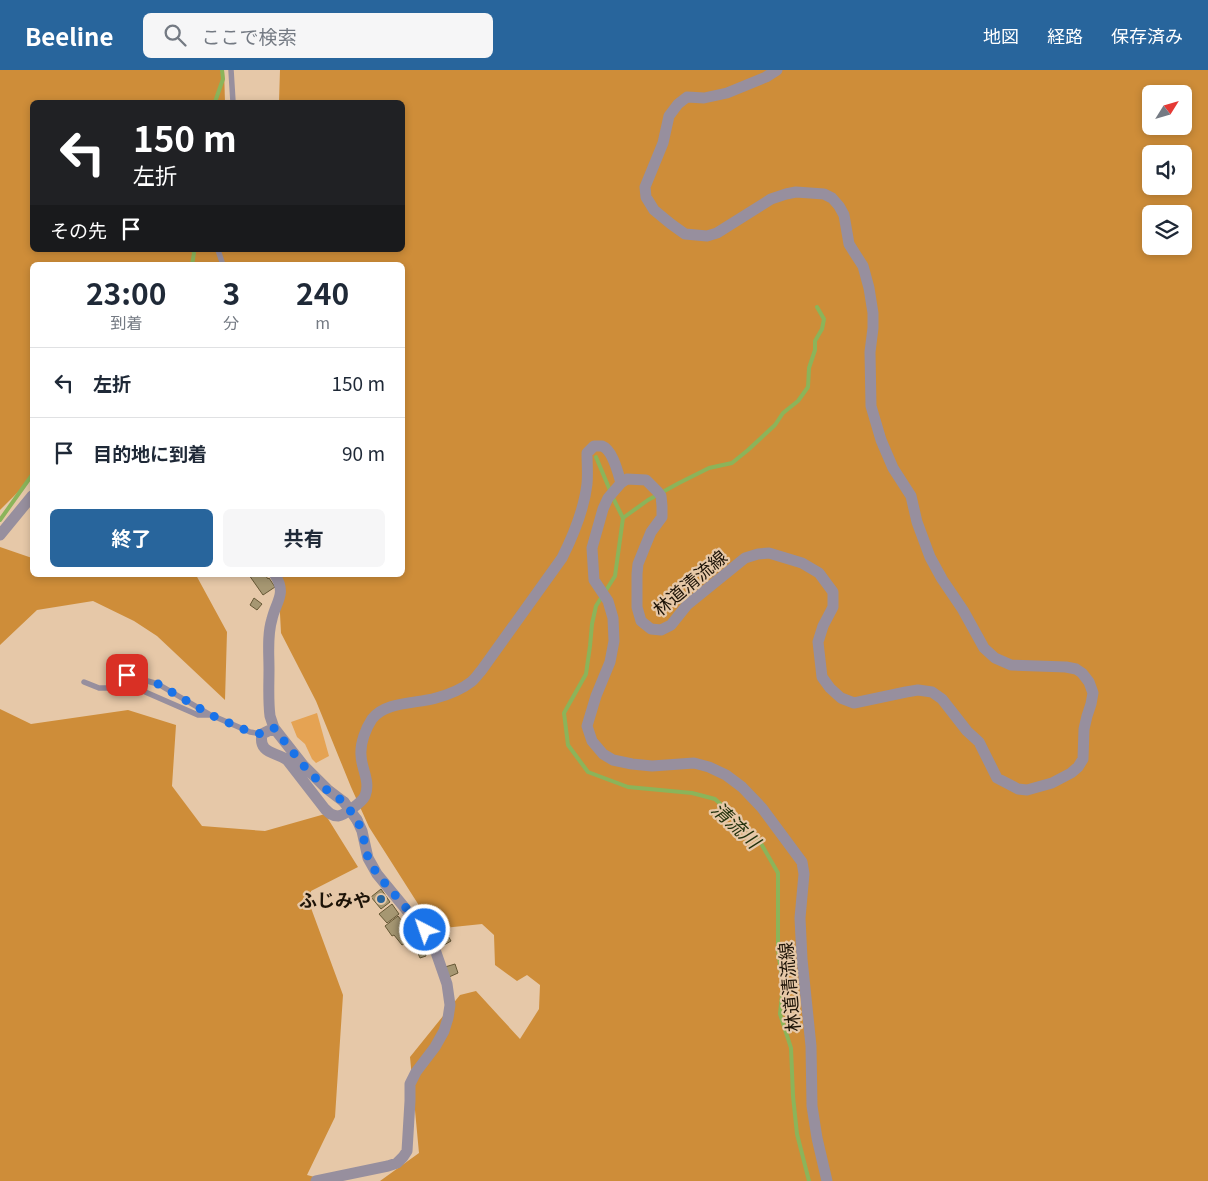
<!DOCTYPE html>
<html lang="ja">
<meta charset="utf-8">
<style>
:root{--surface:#fff;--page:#f6f6f7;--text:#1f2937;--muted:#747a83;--line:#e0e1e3;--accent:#28659c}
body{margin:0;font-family:Georgia,"Noto Sans JP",serif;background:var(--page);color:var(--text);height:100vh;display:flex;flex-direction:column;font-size:19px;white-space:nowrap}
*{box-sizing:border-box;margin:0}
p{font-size:16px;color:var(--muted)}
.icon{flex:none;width:28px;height:28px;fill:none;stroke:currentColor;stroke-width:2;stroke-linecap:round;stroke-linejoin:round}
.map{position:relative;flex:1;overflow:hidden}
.panel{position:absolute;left:30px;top:192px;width:375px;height:315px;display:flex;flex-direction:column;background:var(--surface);border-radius:8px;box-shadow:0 2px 8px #0003}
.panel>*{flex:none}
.hud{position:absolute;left:30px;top:30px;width:375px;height:152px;border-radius:8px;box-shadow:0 2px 8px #0003;background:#202124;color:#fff;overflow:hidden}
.needle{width:32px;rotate:53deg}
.tools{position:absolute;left:1142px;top:15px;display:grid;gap:10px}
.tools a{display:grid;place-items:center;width:50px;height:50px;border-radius:8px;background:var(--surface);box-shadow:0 2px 8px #0003;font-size:25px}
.pin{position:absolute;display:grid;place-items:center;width:42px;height:42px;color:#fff;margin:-21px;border-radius:10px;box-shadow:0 2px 8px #0006}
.me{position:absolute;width:55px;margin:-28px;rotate:319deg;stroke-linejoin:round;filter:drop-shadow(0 0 4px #0008)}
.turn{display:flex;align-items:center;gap:18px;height:105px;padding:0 20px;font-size:22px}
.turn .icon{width:65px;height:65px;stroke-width:2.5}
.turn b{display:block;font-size:35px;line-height:42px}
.then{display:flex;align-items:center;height:48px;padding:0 20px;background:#0003;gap:10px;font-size:19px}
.eta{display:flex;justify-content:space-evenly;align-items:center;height:85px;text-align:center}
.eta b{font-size:30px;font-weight:700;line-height:35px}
.cta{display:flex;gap:10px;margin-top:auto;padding:10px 20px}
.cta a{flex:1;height:58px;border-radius:8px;background:var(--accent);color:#fff;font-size:20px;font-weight:700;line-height:58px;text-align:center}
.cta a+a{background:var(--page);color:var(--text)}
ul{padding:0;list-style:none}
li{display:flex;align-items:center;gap:15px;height:70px;padding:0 20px;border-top:1px solid var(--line)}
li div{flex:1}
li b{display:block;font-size:19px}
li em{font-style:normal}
header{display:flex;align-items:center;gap:30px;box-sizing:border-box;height:70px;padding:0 25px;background:var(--accent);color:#fff}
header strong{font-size:24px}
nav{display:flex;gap:28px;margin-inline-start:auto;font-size:18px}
.search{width:350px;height:45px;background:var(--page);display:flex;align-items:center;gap:12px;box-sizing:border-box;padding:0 18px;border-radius:8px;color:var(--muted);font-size:19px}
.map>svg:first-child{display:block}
.green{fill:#e5a353}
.forest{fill:#ce8d39;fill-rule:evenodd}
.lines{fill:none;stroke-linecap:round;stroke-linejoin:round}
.stream{stroke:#8bb45a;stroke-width:4}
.building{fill:#a69772;stroke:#675936}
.service{stroke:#978f9e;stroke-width:5.5}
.minor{stroke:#978f9e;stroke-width:11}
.minor-bridge{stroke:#978f9e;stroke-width:11}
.route{stroke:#1a73e8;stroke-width:9;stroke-dasharray:0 16.2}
.poi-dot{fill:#28659c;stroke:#e6c8a8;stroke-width:2}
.labels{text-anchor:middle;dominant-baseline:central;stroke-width:4.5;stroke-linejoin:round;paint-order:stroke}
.street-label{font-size:18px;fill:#1d1307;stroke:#e6c8a8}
.poi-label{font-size:18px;font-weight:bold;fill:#1d1307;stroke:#e6c8a8;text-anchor:end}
.water-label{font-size:19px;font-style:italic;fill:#22310c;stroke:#e6c8a8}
</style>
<header>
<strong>Beeline</strong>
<div class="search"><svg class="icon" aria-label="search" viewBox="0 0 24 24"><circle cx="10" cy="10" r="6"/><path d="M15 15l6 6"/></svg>ここで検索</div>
<nav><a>地図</a><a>経路</a><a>保存済み</a></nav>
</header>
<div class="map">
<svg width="1208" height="1111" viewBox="0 0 1208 1111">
<rect width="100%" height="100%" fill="#e6c8a8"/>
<!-- green -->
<path class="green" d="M317 643 329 686 316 693 312 689 305 674 297 667 291 652Z"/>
<!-- forest -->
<path class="forest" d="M0 0H224L225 32H32V180H402V32H279L280 0H1208V1111H380L419 1083 410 987 460 925 476 921 520 969 539 939 540 915 527 905 517 911 495 895 494 865 482 854 434 859 369 757 351 717 316 631 281 563 278 505H402V195H32V408L0 440ZM1151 24H1184V56H1151ZM1151 84H1184V116H1151ZM1151 144H1184V176H1151Z
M0 477 32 488V505H196L227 562 225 630 157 566 134 551 93 531 37 540 0 575Z
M0 639 31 654 128 640 176 655 172 716 202 756 265 761 325 744 358 797 311 821V838L343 925 335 1047 307 1105 330 1111H0Z"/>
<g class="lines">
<!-- stream -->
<path class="stream" d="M215 32 223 9 222 0
M192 195 194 183 193 180
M596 387 614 430 623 448
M623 448 615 506 596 536 592 554 590 576 586 604 564 643 568 675 588 702 628 717 692 723 715 729 759 770 778 803V880L783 915 780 944 791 978 793 1026 797 1064 809 1111
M623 448 648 430 679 413 709 398 732 393 748 380 775 355 783 343 798 331 808 317 809 298 815 280V271L822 259 824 249 817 237
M0 450 32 405"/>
</g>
<!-- building -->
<path class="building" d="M249 505H265L268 509 269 508 275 517 263 525Z
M254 528 262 534 257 540 250 535Z
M381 819 390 832 381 839 371 827Z
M392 834 399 844 387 853 379 844Z
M398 846 415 868 408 873 407 872 402 875 394 865 392 866 385 856Z
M446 862 451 871 444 875 439 866Z
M424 879 426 886 420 888 417 881Z
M455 894 458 903 449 907 445 897Z"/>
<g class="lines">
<!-- service -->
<path class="service" d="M231 0 233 32
M218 180 223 195
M112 601 158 614 209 644
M84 612 99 618H131L143 621 198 645H211L250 662 262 664"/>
<!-- minor -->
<path class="minor" d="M777 0 766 7 727 23 704 28 687 27 678 34 669 46 663 73 645 117 646 127 654 140 671 154 685 164 707 166 717 163 771 129 786 124 796 122 824 124 832 128 839 136 844 145 849 174 854 182 863 196 869 218 873 243V258L870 282 871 336 881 370 893 398 911 426 917 452 930 487 942 509 963 540 984 578 995 588 1011 595 1066 597 1076 599 1082 603 1089 612 1093 623 1091 634 1087 646 1084 659 1083 689 1078 697 1071 703 1052 713 1027 720 1018 719 997 708 979 672 967 661 942 629 932 622 918 620 906 622 854 633 841 628 830 618 822 607 818 572 823 556 833 537V522L819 503 802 493 769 483 758 484 745 488 687 535 671 555 661 560 651 559 641 551 637 537V504L638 494 644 479 651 462 662 447V436L661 426 658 422 646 410 627 409 621 413 608 428 603 439 592 478 594 510 608 531 613 548 614 571 610 592 596 626 587 656 592 671 603 684 613 690 632 694 652 696 694 693 709 697 726 705 742 717 762 738 802 792 804 804 800 848 802 889 811 976 812 1036 817 1068 827 1111
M0 465 32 426
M275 505C287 524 276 531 272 549 267 565 269 583 269 599 269 615 268 631 270 646L274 658 303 695 327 719 344 732
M274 658 262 664C258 684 276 682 287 690L325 739C329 743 332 746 338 746 345 745 362 732 365 726 371 712 361 698 361 685 360 673 366 658 372 649 385 631 417 634 436 628 447 625 462 619 471 612 475 609 478 604 481 601L562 488C574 464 584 440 587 414 588 404 587 393 587 383L594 376C594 376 601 376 602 376 613 380 618 403 621 413
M316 1111 388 1096 397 1093 403 1087 407 1081 410 1031V1014L416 1002 435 977 444 961 448 948 450 935 447 914 432 871 377 804 368 788 362 761 357 750"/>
<!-- minor-bridge -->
<path class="minor-bridge" d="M344 732 357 750"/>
</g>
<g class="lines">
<!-- route -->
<path class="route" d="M127 605 158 614 211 645 250 662 262 664 274 658 303 695 327 720 344 732 357 750 362 761 368 788 377 804 425 860"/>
</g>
<!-- markers -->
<circle class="poi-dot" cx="381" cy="829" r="5"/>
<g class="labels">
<!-- street labels -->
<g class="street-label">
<text transform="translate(689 512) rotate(-40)">林道清流線</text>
<text transform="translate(788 917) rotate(-95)">林道清流線</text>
</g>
<!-- poi labels -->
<g class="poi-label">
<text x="371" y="829">ふじみや</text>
</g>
<!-- water labels -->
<g class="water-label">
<text transform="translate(737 754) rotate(43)">清流川</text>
</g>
</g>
</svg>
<div class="tools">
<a><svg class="needle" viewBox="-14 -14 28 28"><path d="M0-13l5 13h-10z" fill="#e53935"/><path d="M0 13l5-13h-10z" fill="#747a83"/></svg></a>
<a><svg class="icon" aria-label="sound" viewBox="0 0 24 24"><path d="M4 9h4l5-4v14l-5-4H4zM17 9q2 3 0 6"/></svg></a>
<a><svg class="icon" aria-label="layers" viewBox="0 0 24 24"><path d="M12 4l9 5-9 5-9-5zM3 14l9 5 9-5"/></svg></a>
</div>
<div class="pin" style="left:127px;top:605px;background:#d93025"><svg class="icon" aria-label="arrive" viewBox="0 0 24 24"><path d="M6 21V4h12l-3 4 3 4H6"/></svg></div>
<svg class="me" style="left:425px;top:860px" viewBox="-20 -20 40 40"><circle r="17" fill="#1a73e8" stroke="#fff" stroke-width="3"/><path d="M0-11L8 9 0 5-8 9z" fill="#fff"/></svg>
<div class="hud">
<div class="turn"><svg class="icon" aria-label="left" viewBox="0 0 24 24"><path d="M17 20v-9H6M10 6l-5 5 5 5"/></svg><div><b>150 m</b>左折</div></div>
<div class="then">その先<svg class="icon" aria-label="arrive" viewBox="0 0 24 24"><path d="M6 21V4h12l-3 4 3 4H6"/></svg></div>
</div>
<section class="panel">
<div class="eta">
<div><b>23:00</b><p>到着</p></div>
<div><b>3</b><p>分</p></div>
<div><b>240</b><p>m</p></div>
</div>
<ul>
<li><svg class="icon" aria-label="left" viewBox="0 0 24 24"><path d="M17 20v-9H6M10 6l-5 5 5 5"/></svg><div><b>左折</b></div><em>150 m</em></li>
<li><svg class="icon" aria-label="arrive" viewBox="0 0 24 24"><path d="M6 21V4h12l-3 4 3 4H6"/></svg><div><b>目的地に到着</b></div><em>90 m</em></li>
</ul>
<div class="cta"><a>終了</a><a>共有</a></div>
</section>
</div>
